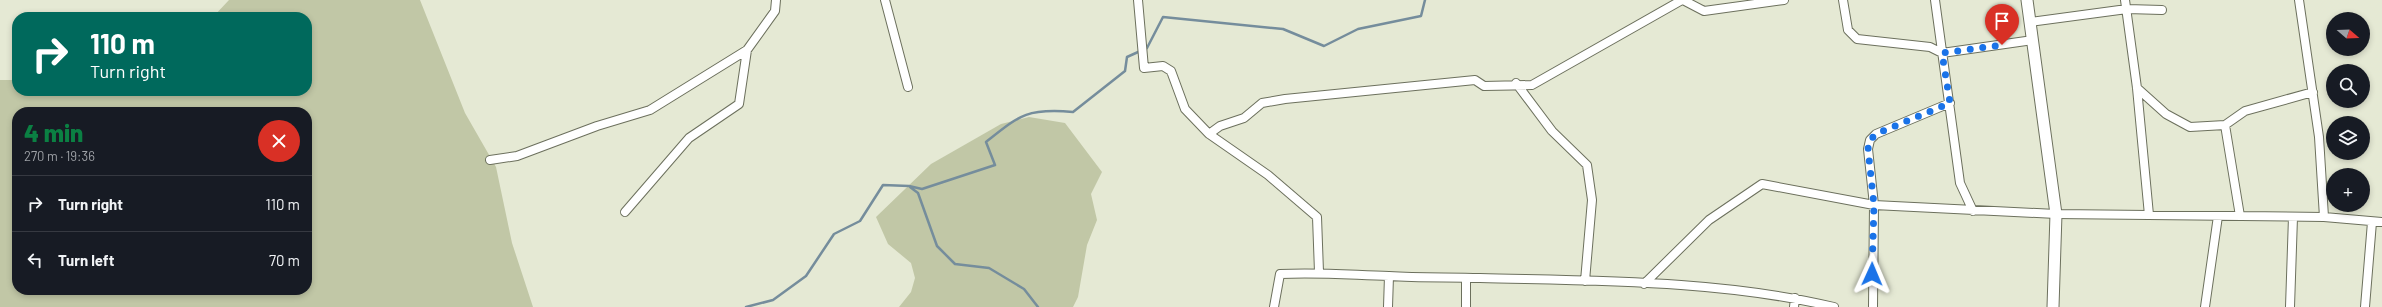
<!DOCTYPE html>
<meta charset="utf-8">
<style>
:root{--surface:#171b24;--page:#20242c;--text:#f1f3f6;--muted:#9ea1a6;--line:#363941;--accent:#0b8043}
body{margin:0;font-family:Barlow,sans-serif;background:var(--page);color:var(--text);height:100vh;display:flex;flex-direction:column;font-size:15px;white-space:nowrap}
*{box-sizing:border-box;margin:0}
p{font-size:13px;color:var(--muted)}
.icon{flex:none;width:22px;height:22px;fill:none;stroke:currentColor;stroke-width:2;stroke-linecap:round;stroke-linejoin:round}
.map{position:relative;flex:1;overflow:hidden}
.drawer{position:absolute;left:12px;top:107px;width:300px;height:188px;display:flex;flex-direction:column;background:var(--surface);border-radius:16px;box-shadow:0 2px 6px #0003}
.drawer>*{flex:none}
.guide{position:absolute;left:12px;top:12px;width:300px;height:84px;border-radius:16px;box-shadow:0 2px 6px #0003;background:#00695c;color:#fff;overflow:hidden}
.needle{width:26px;rotate:109deg}
.fabs{position:absolute;left:2326px;top:12px;display:grid;gap:8px}
.fabs a{display:grid;place-items:center;width:44px;height:44px;border-radius:50%;background:var(--surface);box-shadow:0 2px 6px #0003;font-size:20px}
.pin{position:absolute;display:grid;place-items:center;width:34px;height:34px;color:#fff;margin:-41px -17px;border-radius:50% 50% 50% 0;rotate:-45deg;box-shadow:0 0 4px #0007}
.pin .icon{rotate:45deg}
.me{position:absolute;width:44px;margin:-22px;rotate:1deg;stroke-linejoin:round;filter:drop-shadow(0 0 3px #0008)}
.turn{display:flex;align-items:center;gap:14px;height:84px;padding:0 12px;font-size:18px}
.turn .icon{width:52px;height:52px;stroke-width:2.5}
.turn b{display:block;font-size:28px;line-height:34px}
.round{display:grid;place-items:center;flex:none;width:42px;height:42px;border-radius:21px;background:var(--page)}
.overview{display:flex;align-items:center;justify-content:space-between;height:68px;padding:0 12px}
h1{font-size:24px;font-weight:800;line-height:30px;color:var(--accent)}
ul{padding:0;list-style:none}
li{display:flex;align-items:center;gap:12px;height:56px;padding:0 12px;border-top:1px solid var(--line)}
li div{flex:1}
li b{display:block;font-size:15px}
li em{font-style:normal}
.map>svg:first-child{display:block}
.green{fill:#c1c7a6;fill-rule:evenodd}
.lines{fill:none;stroke-linecap:round;stroke-linejoin:round}
.stream{stroke:#758d9c;stroke-width:2.5}
.minor-casing{stroke:#6c705d;stroke-width:10}
.tertiary-casing{stroke:#6c705d;stroke-width:13}
.minor{stroke:#fff;stroke-width:8}
.tertiary{stroke:#fff;stroke-width:11}
.route{stroke:#1a73e8;stroke-width:7;stroke-dasharray:0 12.6}
</style>
<div class="map">
<svg width="2382" height="307" viewBox="0 0 2382 307">
<rect width="100%" height="100%" fill="#e5e9d4"/>
<!-- green -->
<path class="green" d="M229 0H420L465 113 496 167 512 243 533 307H0V80H17V91H307V17H213ZM17 112H307V290H17Z
M1029 117 1065 123 1102 172 1091 194 1097 220 1087 245 1078 297 1073 307H899L911 292 915 278 911 263 888 244 876 217 931 164 1001 124Z"/>
<g class="lines">
<!-- stream -->
<path class="stream" d="M910 187 918 193 937 246 955 264 989 268 1024 289 1038 307
M746 307 773 300 806 276 834 234 860 221 883 185 909 186 922 189 995 165 986 142C1020 115 1027 108 1073 112L1125 71 1127 57 1147 48 1163 17 1283 29 1324 46 1358 29 1421 16 1425 0"/>
<defs>
<path id="minor" d="M885 0 908 87
M1138 0 1144 68 1163 66 1171 71 1185 109 1209 134 1268 175 1317 217 1319 272
M1683 0 1704 11 1784 0
M1843 0 1848 30 1857 39 1930 47 1942 53 2033 40
M1935 0 1960 183 1973 211
M2125 0 2137 88 2149 215
M2299 0 2319 137 2324 217
M2030 22 2127 9 2162 10
M1516 83 1552 131 1587 165 1592 200 1585 281
M2137 88 2166 114 2190 127 2225 125 2245 111 2313 92
M2225 125 2240 216
M1209 134 1220 126 1244 118 1262 103 1285 99 1475 80 1484 86 1532 85 1682 0
M490 160 517 156 597 126 650 110 747 50
M625 212 689 138 739 104 747 50 775 11 776 0
M1644 284 1709 220 1762 184 1874 205 2056 214 2324 217 2382 222
M1274 307 1280 274C1318 272 1352 275 1389 276 1419 278 1450 277 1480 278 1597 281 1720 280 1834 307
M1388 307 1389 276
M1466 307V278
M1794 307 1795 298
M1873 307 1874 205 1868 149 1870 140 1876 134 1950 103
M2205 307 2218 216
M2290 307 2293 217
M2365 307 2372 222"/>
<path id="tertiary" d="M2027 0 2056 214 2053 307"/>
</defs>
<!-- minor casing -->
<use href="#minor" class="minor-casing"/>
<!-- tertiary casing -->
<use href="#tertiary" class="tertiary-casing"/>
<!-- minor -->
<use href="#minor" class="minor"/>
<!-- tertiary -->
<use href="#tertiary" class="tertiary"/>
</g>
<g class="lines">
<!-- route -->
<path class="route" d="M1872 274 1874 205 1868 149 1870 140 1876 134 1950 103 1942 53 2002 45"/>
</g>
</svg>
<div class="fabs">
<a><svg class="needle" viewBox="-14 -14 28 28"><path d="M0-13l5 13h-10z" fill="#e53935"/><path d="M0 13l5-13h-10z" fill="#9ea1a6"/></svg></a>
<a><svg class="icon" aria-label="search" viewBox="0 0 24 24"><circle cx="10" cy="10" r="6"/><path d="M15 15l6 6"/></svg></a>
<a><svg class="icon" aria-label="layers" viewBox="0 0 24 24"><path d="M12 4l9 5-9 5-9-5zM3 14l9 5 9-5"/></svg></a>
<a>+</a>
</div>
<div class="pin" style="left:2002px;top:45px;background:#d93025"><svg class="icon" aria-label="arrive" viewBox="0 0 24 24"><path d="M6 21V4h12l-3 4 3 4H6"/></svg></div>
<svg class="me" style="left:1872px;top:274px" viewBox="-20 -20 40 40"><path d="M0-17L14 15 0 8-14 15z" fill="#1a73e8" stroke="#fff" stroke-width="4"/></svg>
<div class="guide">
<div class="turn"><svg class="icon" aria-label="right" viewBox="0 0 24 24"><path d="M7 20v-9h11M14 6l5 5-5 5"/></svg><div><b>110 m</b>Turn right</div></div>
</div>
<section class="drawer">
<div class="overview"><div><h1>4 min</h1><p>270 m · 19:36</p></div><a class="round" style="background:#d93025;color:#fff"><svg class="icon" aria-label="close" viewBox="0 0 24 24"><path d="M6 6l12 12M18 6L6 18"/></svg></a></div>
<ul>
<li><svg class="icon" aria-label="right" viewBox="0 0 24 24"><path d="M7 20v-9h11M14 6l5 5-5 5"/></svg><div><b>Turn right</b></div><em>110 m</em></li>
<li><svg class="icon" aria-label="left" viewBox="0 0 24 24"><path d="M17 20v-9H6M10 6l-5 5 5 5"/></svg><div><b>Turn left</b></div><em>70 m</em></li>
</ul>
</section>
</div>
